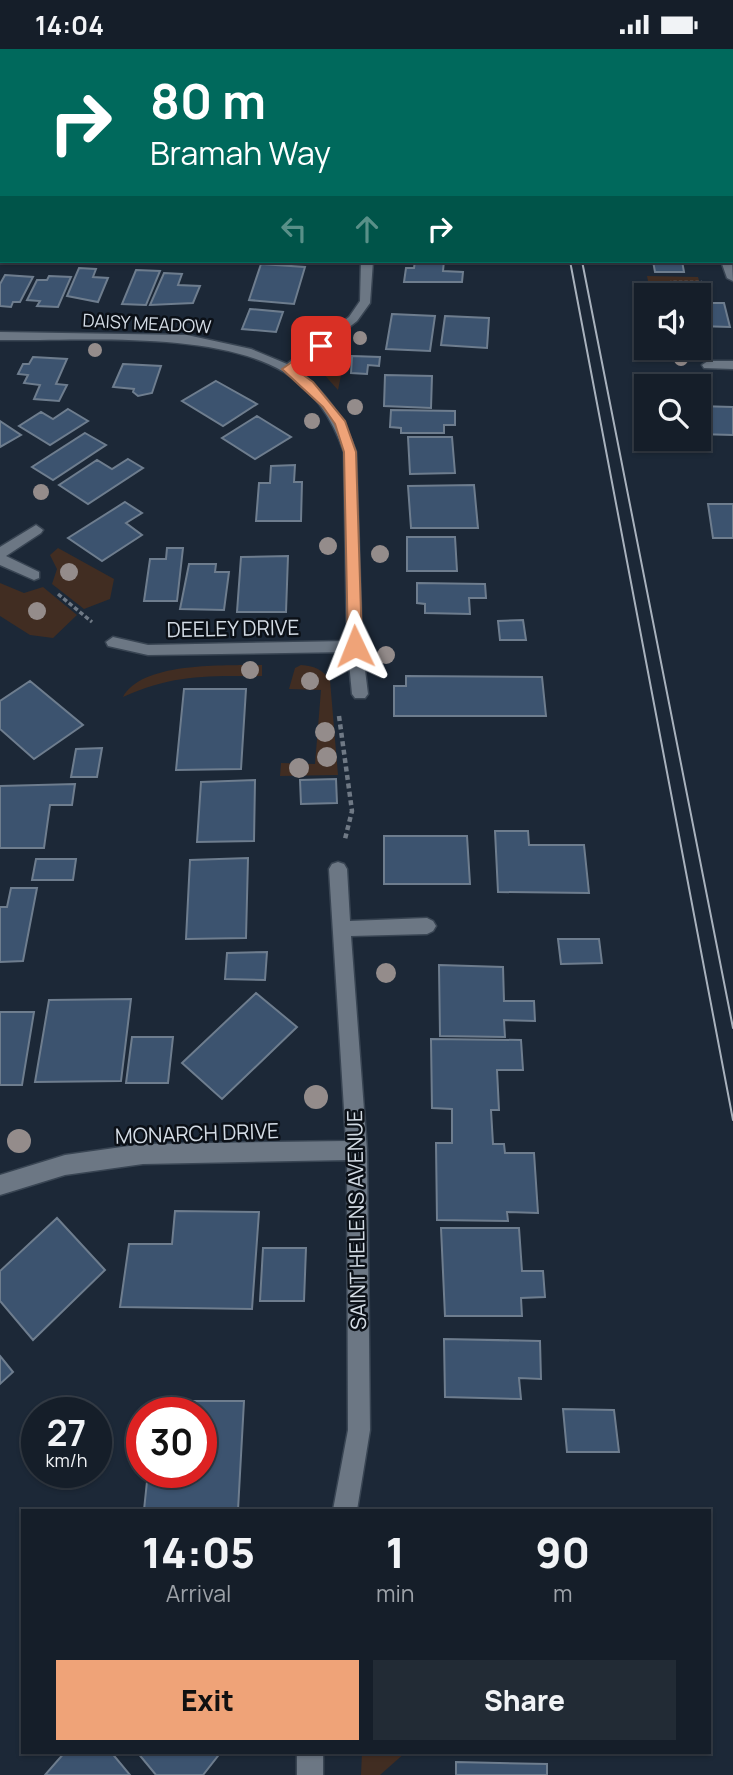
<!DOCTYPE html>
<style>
:root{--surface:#151e29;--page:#222b35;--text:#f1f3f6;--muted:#9da2a8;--line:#343c46;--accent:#efa378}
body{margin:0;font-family:Manrope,sans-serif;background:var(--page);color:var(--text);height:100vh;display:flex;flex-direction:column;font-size:26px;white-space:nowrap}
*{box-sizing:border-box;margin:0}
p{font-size:23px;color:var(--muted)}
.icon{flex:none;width:38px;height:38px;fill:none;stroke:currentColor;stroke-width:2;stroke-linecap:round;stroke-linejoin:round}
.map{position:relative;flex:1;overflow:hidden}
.details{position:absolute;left:21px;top:1460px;width:690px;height:245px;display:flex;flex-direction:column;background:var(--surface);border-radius:0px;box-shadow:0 2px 5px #0004,0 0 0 2px var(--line)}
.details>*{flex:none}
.banner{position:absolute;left:0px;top:0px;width:733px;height:214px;box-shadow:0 2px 5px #0004,0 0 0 2px var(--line);background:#00695c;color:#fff;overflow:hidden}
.tools{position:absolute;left:634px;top:234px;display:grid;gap:14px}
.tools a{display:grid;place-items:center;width:77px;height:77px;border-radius:0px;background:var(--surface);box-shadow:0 2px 5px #0004,0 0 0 2px var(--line);font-size:35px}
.speed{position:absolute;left:21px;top:1348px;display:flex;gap:14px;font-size:35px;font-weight:700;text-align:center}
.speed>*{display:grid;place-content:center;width:91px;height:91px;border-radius:50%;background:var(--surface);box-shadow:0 2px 5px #0004,0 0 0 2px var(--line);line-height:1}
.speed small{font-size:18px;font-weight:400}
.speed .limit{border:10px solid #d22;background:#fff;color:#111}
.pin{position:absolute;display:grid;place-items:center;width:60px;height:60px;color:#fff;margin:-30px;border-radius:14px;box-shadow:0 4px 10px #0006}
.me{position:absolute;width:77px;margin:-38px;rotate:358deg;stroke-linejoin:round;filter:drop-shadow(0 0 5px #0008)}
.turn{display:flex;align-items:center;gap:24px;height:147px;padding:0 35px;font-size:32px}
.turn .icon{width:91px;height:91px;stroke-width:2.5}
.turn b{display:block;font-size:49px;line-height:60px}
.lanes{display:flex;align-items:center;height:66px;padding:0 35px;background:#0003;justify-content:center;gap:35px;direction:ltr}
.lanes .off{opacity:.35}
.eta{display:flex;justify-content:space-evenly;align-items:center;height:119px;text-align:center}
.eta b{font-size:42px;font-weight:800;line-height:49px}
.primary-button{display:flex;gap:14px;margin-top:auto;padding:14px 35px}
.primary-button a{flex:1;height:80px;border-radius:0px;background:var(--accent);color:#111;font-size:28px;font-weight:800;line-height:80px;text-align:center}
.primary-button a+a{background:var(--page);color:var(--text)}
.status{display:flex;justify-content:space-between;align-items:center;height:49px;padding:0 35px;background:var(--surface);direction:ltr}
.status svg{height:19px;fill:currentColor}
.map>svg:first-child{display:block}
.green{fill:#412d22}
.building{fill:#3c536f;stroke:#6e7d8e;stroke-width:2}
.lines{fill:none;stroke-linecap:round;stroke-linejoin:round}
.minor-casing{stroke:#394553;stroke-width:3}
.path-far2{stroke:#6f7985;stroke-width:2.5;stroke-dasharray:3.5 2;stroke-linecap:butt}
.path-far1{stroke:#6f7985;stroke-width:3.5;stroke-dasharray:4.5 2.5;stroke-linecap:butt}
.path{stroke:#6f7985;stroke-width:4.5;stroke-dasharray:5 3.5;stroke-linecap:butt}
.minor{fill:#6c7784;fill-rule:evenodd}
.tram{stroke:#a9b2bd;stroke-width:2}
.tree{fill:#948c8b}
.route{fill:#efa378;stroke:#9b6a4e;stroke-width:2}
.labels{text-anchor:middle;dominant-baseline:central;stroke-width:5;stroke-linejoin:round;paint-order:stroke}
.far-street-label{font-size:18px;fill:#d4dce5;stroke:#0b1017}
.street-label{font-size:21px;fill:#d4dce5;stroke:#0b1017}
</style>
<div class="status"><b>14:04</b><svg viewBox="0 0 49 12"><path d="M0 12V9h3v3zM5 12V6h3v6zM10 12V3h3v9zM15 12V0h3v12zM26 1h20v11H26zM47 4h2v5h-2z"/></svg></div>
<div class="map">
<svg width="733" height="1726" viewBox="0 0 733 1726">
<rect width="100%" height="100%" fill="#1c2837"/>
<!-- green -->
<path class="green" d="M647 227 698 228 706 254H698V247H651Z
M336 307H345L338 341 320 321 323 315Z
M58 499 114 530 110 550 84 560 52 535 57 520 50 506Z
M0 534 24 544 43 538 77 566 53 589 30 586 0 567Z
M262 616V627C207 627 174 625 123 648 143 612 226 617 262 616Z
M301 616C314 617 322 620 330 631L338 726 280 727 281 714 315 715 321 641 289 640 295 619Z
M362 1703H406L380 1726H361Z"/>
<!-- building -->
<path class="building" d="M5 0H141L4 2Z
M415 212H444L443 222 463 223 462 233H404L406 219H414Z
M653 212H682L684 223H655Z
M261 215 305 218 294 255 249 251Z
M79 219 96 220 93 228 108 229 98 253 67 247Z
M136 221 160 222 146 256 122 255Z
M164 224 182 225 178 236 200 237 193 254 150 256Z
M5 226 33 228 20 253H13L11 258 0 257V235Z
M49 227 71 228 58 258 37 257 40 252 27 251 37 231H47Z
M698 254H724L730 278 698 277Z
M250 260 283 263 276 283 242 280Z
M392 265 435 267 430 302 386 300Z
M445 267 489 269 487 299 441 296Z
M352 307 380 308 379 317 368 316 367 325 351 324Z
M33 308 67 310 56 335 67 336 59 352 34 350 40 336 24 334 28 326 18 325 23 315H29Z
M123 315 161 317 152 344 138 347 133 343 134 340 113 338Z
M385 326 432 327 431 359 384 357Z
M216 332 257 355 223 377 182 352Z
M698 357 733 358V386L698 385Z
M68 360 88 372 50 396 19 377 41 363 53 370Z
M391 361 455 362V376H444V384H401V379L390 378Z
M257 367 291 388 255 410 222 389Z
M0 372 21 386 0 398Z
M85 384 106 396 53 431 32 418Z
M408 388H452L455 424 410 425Z
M128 410 143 419 88 455 59 436 97 411 112 420Z
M295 416 294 433H302L301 472H256L259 434H270L271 417Z
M474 436 478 479H411L408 437Z
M125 453 142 464 126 474 142 486 102 512 68 489Z
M708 455H733V489H713Z
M407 488H455L457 522H407Z
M167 499H183L177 552H144L150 510H166Z
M288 507 286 563H237L241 508Z
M189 515H216L215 523H229L224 561 180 560Z
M417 534 485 535 486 549H469L470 565 425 564V555L417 554Z
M523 571 526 591H500L498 572Z
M406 627 542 628 546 667H394V637H406Z
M30 632 83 676 34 710 0 680V652Z
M184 640H246L241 720 176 721Z
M102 699 97 728H71L76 700Z
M336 730 337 754 301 755 300 731Z
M255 731 254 792 197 793 201 733Z
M75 735 72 756H50L44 799H0V737Z
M495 782H528L529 796H584L589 844 498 843Z
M384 787H467L470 835H384Z
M248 809 246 889 186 890 190 811Z
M36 810H76L73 831H32Z
M11 839H37L23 912 0 913V858H7Z
M558 890H599L602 914 561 915Z
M267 903 265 931 225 930 227 904Z
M439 916 503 918 504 952H534L535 972 504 971 505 988 440 987Z
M256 944 297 978 222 1050 182 1014Z
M131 950 121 1032 35 1033 49 951Z
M0 963H34L22 1036H0Z
M132 988H173L168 1034H126Z
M431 990 521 991 523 1021H497L499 1061H491L493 1095H504L505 1104H534L538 1164 507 1163 508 1172 437 1171 436 1094H452V1060L432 1059Z
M175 1162 259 1163 252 1260 120 1258 129 1195H172Z
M57 1169 105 1221 33 1291 0 1252V1222Z
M441 1179H519L522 1222H543L545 1248 521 1249 522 1267H445Z
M263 1199H306L304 1252H260Z
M444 1290 540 1292 541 1330 519 1329 521 1350 445 1348Z
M0 1307 13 1323 0 1335Z
M155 1352H244L238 1461H144L148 1423H201V1363H154Z
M563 1360 614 1361 619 1403H567Z
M65 1703H111L130 1726H45Z
M137 1703H221L203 1726H156Z
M456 1713 547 1715V1726H456Z"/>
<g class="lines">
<defs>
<path id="minor" d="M382 0H392L382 2Z
M682 0H697L698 2H684Z
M732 8H733V14H732Z
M361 212H373L370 254 357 272 296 320C325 342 344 368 356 403L362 597 368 645 365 649H355L352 645 348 603 148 606 108 597 106 593 113 588 148 596 347 592 344 403C333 371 314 341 284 323 214 281 81 292 0 291V283L187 286 251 300 287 315 349 268 360 252Z
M721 212H732L733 232 727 229Z
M708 312H733V320L704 319 702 316Z
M36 476 43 481 41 484 6 507 39 523V529L34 531 0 516V498Z
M338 813 344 815 347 820 350 872 427 869 433 872 436 877 433 882 427 885 351 887 367 1101 370 1381 357 1461H333L348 1381 347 1111 143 1115 65 1126 0 1146V1126L65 1106 143 1095 346 1092 329 820 332 815Z
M297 1703H323V1726H297Z"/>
</defs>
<!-- minor casing -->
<use href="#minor" class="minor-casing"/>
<!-- path-far2 -->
<path class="path-far2" d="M0 3 2 0
M687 233 690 247
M673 247 671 233H702"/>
<!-- path-far1 -->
<path class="path-far1" d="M58 545 92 573"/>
<!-- path -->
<path class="path" d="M339 667 352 762 345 790"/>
<!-- minor -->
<use href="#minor" class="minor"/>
<!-- tram -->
<path class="tram" d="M570 212 733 1071
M582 212 733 979"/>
</g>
<!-- trees -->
<g class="tree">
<circle cx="360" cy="289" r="7"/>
<circle cx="95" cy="301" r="7"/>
<circle cx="681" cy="310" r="7"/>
<circle cx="355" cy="358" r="8"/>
<circle cx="312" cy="372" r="8"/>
<circle cx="41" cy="443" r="8"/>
<circle cx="328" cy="497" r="9"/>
<circle cx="380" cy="505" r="9"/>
<circle cx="69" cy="523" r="9"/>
<circle cx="37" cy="562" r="9"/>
<circle cx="386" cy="606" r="9"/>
<circle cx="250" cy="621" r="9"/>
<circle cx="310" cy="632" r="9"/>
<circle cx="325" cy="683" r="10"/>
<circle cx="327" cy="708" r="10"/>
<circle cx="299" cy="719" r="10"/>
<circle cx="386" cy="924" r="10"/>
<circle cx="316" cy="1048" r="12"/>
<circle cx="19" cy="1092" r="12"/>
</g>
<!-- route -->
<path class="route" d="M317 295 326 297 295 320 313 333 345 372 356 403 362 597 355 602 348 597 344 403 335 375 323 358 282 320Z"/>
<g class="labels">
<!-- far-street labels -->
<g class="far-street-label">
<text transform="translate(147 274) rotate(3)">DAISY MEADOW</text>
</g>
<!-- street labels -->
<g class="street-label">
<text transform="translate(233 579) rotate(-1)">DEELEY DRIVE</text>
<text transform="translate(197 1084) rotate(-2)">MONARCH DRIVE</text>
<text transform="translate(356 1171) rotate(-91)">SAINT HELENS AVENUE</text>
</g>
</g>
</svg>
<div class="tools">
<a><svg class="icon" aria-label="sound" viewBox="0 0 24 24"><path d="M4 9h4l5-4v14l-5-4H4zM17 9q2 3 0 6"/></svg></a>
<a><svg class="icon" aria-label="search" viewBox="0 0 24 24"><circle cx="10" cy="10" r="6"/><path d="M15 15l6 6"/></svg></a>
</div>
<div class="speed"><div>27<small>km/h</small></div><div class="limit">30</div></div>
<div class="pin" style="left:321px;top:297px;background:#d93025"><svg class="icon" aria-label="arrive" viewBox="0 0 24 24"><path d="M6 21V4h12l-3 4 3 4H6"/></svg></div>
<svg class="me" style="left:355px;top:597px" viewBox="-20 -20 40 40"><path d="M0-17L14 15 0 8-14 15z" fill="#efa378" stroke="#fff" stroke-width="4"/></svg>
<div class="banner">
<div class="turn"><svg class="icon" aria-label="right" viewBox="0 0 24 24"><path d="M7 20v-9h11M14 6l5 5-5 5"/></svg><div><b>80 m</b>Bramah Way</div></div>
<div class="lanes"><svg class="icon off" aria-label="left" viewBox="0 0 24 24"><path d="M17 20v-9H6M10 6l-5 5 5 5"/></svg><svg class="icon off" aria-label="ahead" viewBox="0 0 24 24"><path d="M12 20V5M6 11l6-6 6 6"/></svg><svg class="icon" aria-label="right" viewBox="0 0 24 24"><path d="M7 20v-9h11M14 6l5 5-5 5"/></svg></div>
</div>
<section class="details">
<div class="eta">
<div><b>14:05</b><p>Arrival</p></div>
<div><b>1</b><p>min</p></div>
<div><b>90</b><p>m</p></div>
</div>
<div class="primary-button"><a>Exit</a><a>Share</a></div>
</section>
</div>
